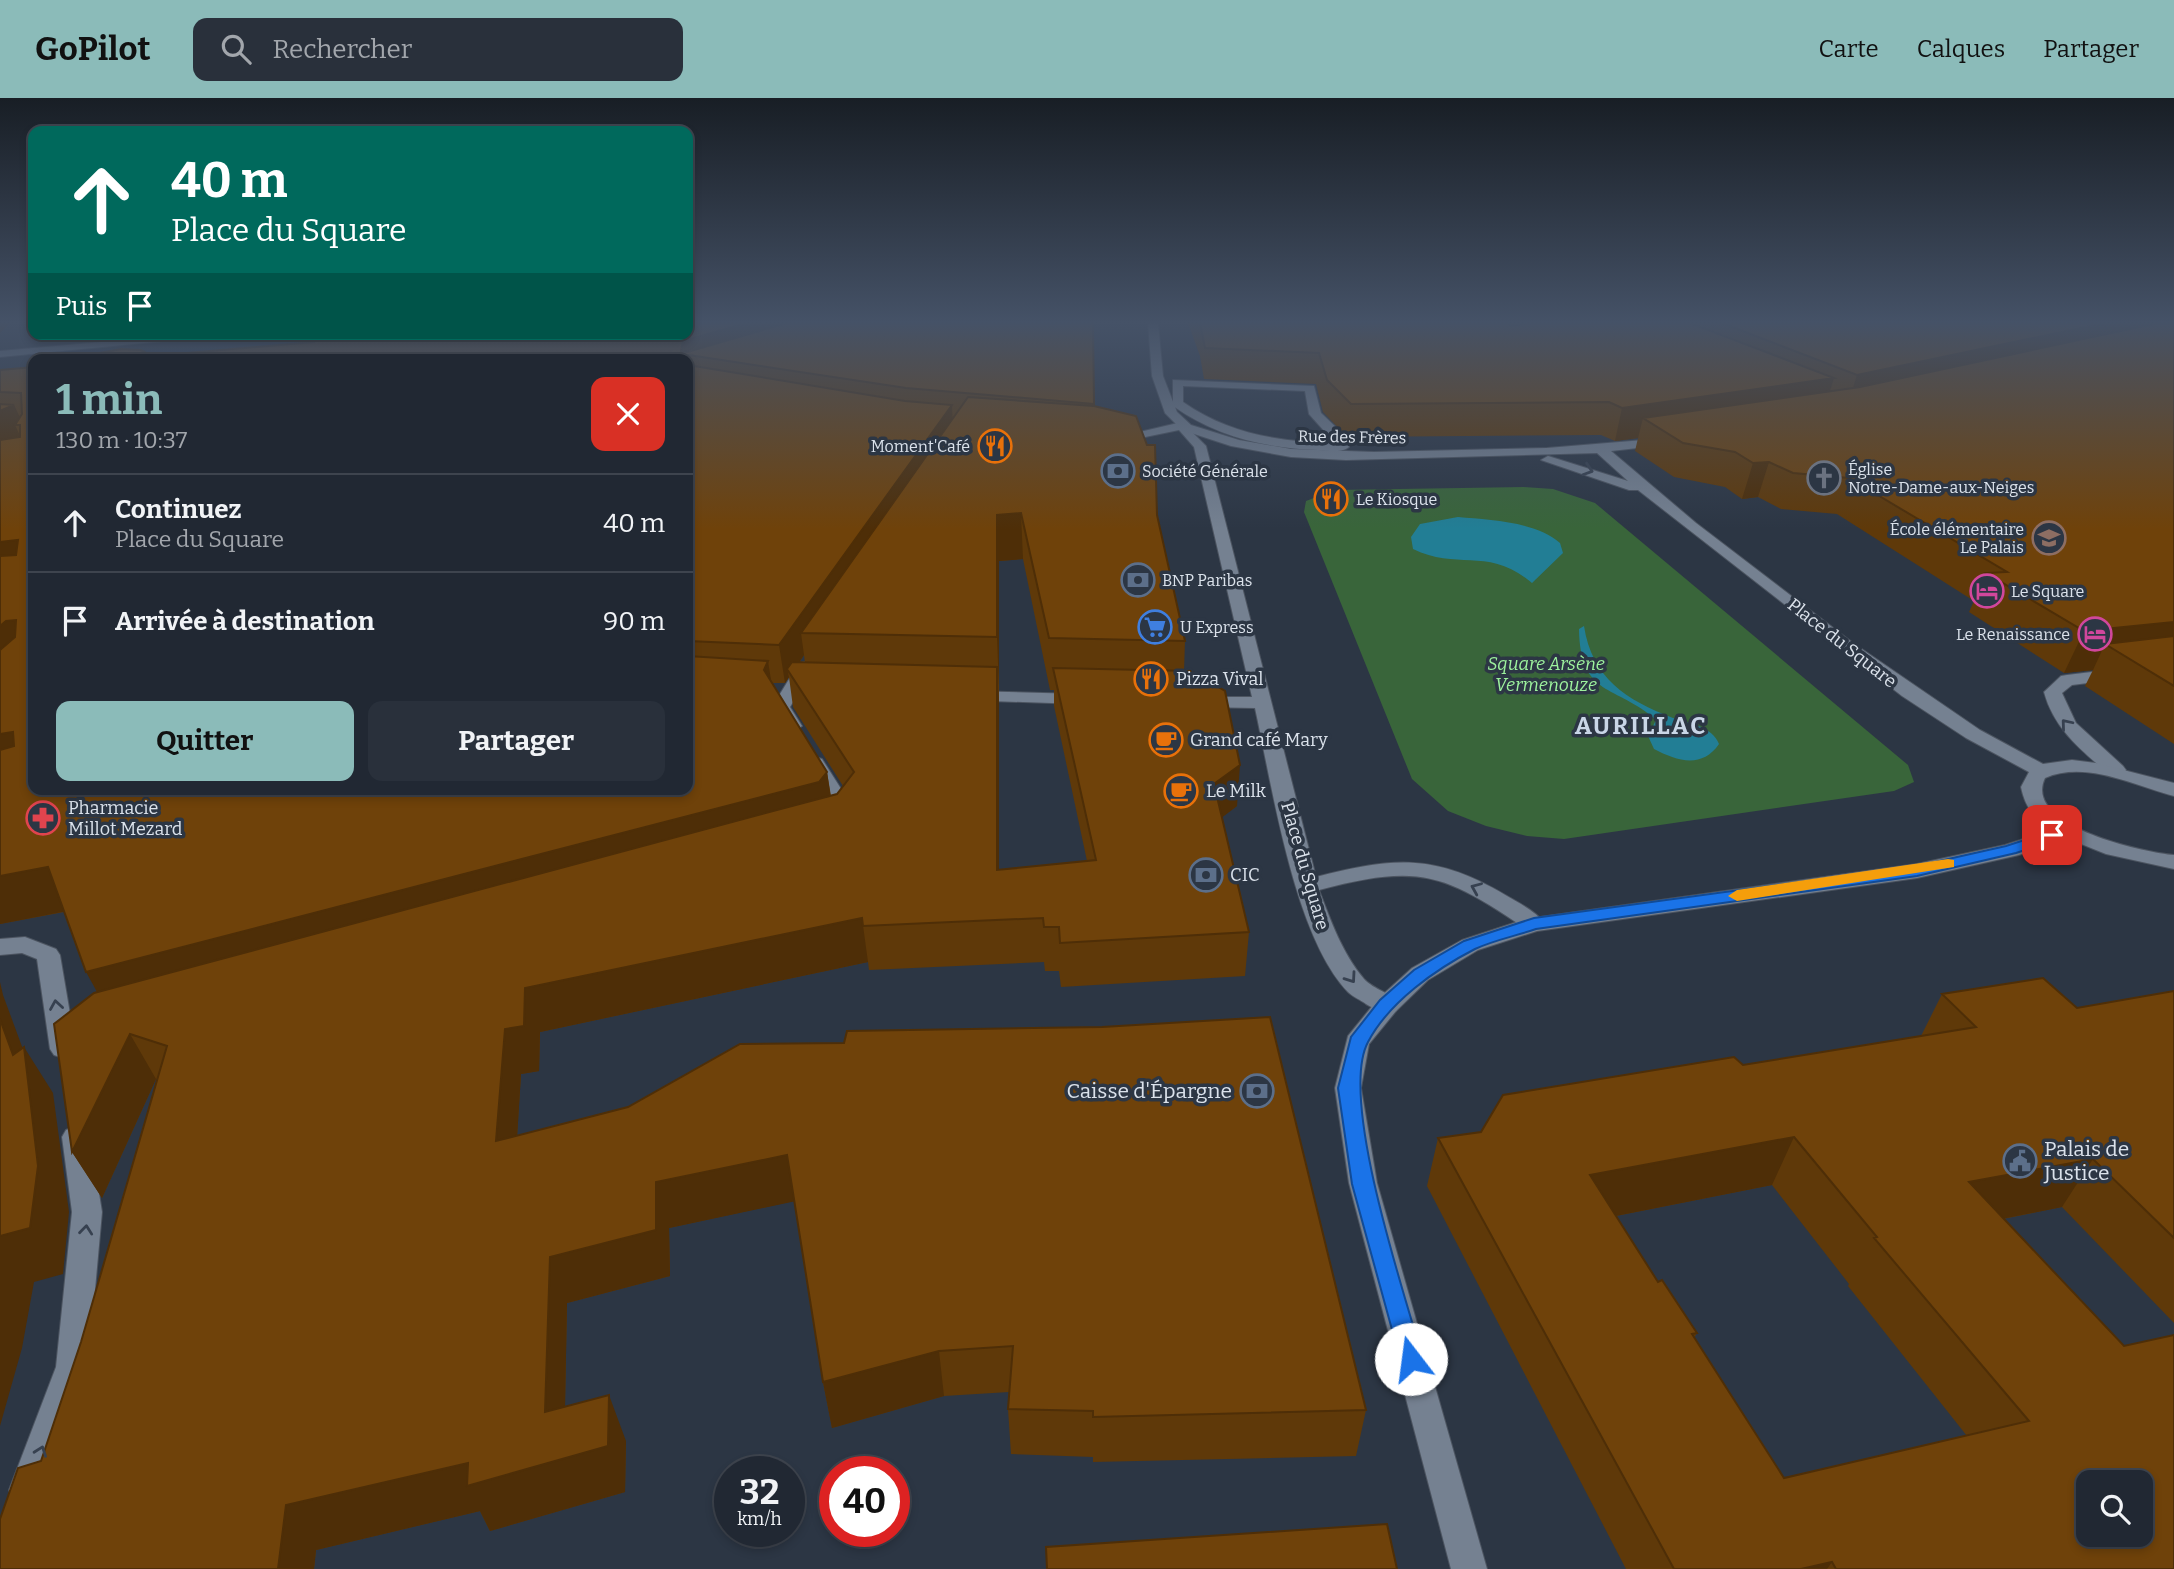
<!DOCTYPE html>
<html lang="fr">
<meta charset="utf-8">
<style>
:root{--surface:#212833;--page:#29303b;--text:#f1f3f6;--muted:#a2a6ac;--line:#3e444e;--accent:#8bbbb9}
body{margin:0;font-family:Bitter,serif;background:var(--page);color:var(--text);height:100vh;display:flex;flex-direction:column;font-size:26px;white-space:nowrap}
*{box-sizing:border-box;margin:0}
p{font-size:23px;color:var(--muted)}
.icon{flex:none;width:38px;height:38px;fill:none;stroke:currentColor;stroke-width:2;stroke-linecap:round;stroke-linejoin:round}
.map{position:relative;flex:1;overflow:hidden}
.sheet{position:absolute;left:28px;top:256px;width:665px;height:441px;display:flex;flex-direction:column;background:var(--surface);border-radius:14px;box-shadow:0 4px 10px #0003,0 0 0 2px var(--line)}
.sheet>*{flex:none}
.hud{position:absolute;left:28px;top:28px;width:665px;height:214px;border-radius:14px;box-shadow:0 4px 10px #0003,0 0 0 2px var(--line);background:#00695c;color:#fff;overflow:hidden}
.controls{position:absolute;left:2076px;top:1372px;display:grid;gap:14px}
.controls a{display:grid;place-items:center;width:77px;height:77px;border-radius:14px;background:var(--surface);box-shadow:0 4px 10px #0003,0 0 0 2px var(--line);font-size:35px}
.speed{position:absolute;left:714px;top:1358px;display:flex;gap:14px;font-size:35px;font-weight:700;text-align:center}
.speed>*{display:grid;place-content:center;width:91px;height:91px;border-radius:50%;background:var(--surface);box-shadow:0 4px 10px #0003,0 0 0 2px var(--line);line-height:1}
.speed small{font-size:18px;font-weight:400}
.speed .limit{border:10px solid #d22;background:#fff;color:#111}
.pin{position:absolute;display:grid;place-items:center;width:60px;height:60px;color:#fff;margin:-30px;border-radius:14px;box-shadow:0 4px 10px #0006}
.me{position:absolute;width:77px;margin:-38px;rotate:345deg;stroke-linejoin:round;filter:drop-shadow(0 0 5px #0008)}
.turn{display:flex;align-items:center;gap:24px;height:147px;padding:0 28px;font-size:32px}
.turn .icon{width:91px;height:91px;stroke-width:2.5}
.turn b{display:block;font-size:49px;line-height:60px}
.then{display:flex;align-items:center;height:66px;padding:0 28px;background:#0003;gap:14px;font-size:26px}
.round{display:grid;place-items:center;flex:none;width:74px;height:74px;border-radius:14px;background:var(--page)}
.summary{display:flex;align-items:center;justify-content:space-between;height:119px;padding:0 28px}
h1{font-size:42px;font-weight:700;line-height:52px;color:var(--accent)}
.cta{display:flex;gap:14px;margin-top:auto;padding:14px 28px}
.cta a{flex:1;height:80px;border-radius:14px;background:var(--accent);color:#111;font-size:28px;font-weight:700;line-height:80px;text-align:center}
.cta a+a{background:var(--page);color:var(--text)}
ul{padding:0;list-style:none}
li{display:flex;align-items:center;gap:21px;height:98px;padding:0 28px;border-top:2px solid var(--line)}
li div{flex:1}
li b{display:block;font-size:26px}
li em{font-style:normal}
header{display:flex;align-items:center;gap:42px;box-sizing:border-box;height:98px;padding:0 35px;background:var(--accent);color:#111}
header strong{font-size:33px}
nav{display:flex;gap:38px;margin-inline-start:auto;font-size:24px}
.search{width:490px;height:63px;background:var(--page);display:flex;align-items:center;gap:18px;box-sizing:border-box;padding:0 24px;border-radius:14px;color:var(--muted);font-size:26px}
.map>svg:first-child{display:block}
.green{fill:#39653a}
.water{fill:#227e95}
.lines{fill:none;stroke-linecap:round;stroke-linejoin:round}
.street-casing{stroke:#4c5460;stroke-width:2}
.secondary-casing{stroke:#4c5460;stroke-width:2}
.street{fill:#758191;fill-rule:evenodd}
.secondary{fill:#758191;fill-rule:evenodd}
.wall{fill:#5f3909;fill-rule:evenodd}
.shaded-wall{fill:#4e2e07}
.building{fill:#6f420a;stroke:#4e2e07;stroke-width:2;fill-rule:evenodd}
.oneway{stroke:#374150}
.route{fill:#1a73e8;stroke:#114b97;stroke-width:2}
.slow{fill:#f59e0b}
.labels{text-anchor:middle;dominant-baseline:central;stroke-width:7;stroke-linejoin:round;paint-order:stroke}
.far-street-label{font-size:16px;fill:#dbe2eb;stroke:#2c3644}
.far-poi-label{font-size:16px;fill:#dbe2eb;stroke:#2c3644;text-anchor:start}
.street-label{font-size:18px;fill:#dbe2eb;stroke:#2c3644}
.park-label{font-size:18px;font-style:italic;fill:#9df29d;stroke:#2c3644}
.poi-label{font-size:18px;fill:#dbe2eb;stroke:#2c3644;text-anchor:start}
.near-poi-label{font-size:21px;fill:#dbe2eb;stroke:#2c3644;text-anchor:end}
.district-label{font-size:24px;font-weight:bold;letter-spacing:2px;fill:#c9d6e7;stroke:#2c3644}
</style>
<header>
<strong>GoPilot</strong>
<div class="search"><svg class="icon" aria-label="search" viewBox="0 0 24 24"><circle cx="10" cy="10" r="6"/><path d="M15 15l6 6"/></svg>Rechercher</div>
<nav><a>Carte</a><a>Calques</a><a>Partager</a></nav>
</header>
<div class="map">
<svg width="2174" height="1471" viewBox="0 0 2174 1471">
<rect width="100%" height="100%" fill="#2c3644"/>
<!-- green -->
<path class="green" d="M1524 389 1553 391 1595 405 1908 667 1914 684 1894 693 1564 741 1527 738 1486 728 1448 713 1412 681 1304 414 1306 403 1335 392Z"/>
<!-- water -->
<path class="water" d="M1458 419C1489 422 1535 423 1560 445L1563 455 1532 485C1489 448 1458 473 1413 451L1411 439 1420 426Z
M1584 528C1592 580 1626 602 1673 620 1690 626 1712 628 1719 646 1702 671 1677 663 1654 651L1648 638 1656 622C1616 586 1580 600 1579 531Z"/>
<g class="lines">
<defs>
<path id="street" d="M192 236H236L0 259V253Z
M1173 282 1314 288 1321 315 1342 335 1349 349C1342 355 1328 353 1318 352 1265 350 1217 339 1173 308ZM1183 288 1305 293 1309 316 1335 345C1279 344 1229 336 1183 304Z
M1182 324 1206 348 1316 779C1394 759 1435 755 1507 798 1519 805 1537 814 1545 826L1542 831H1526C1442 774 1418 766 1319 792 1331 823 1342 855 1364 881 1374 892 1391 894 1399 907L1396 913C1383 917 1377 912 1366 906 1361 902 1353 899 1348 894 1294 838 1272 687 1255 610L1200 609 1191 604 1200 599H1252L1194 349 1179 332 1116 345 1110 341Z
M805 564 814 569 790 609 802 628 793 634 786 632 772 609 799 565Z
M2174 564V574L2072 587 2062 595 2076 625 2123 668 2126 672 2123 676H2109C2081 652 2054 631 2044 594L2061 578 2067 577Z
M969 593 1080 596 1089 601 1080 606 963 602 960 598Z
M815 659 822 661 857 716 850 724 843 726 833 720 836 715 805 665Z
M25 839 56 851 60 857 76 951 72 957 63 960 54 957 50 951 37 861 22 855 0 857V841Z
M76 1028 86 1032 90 1039 102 1114 88 1269 38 1404 26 1409 14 1404 9 1392 56 1269 72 1114 62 1039 66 1032Z"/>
<path id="secondary" d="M1148 225H1158L1163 278 1177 314 1191 327 1239 342 1291 351 1374 354 1547 350 1668 340 1670 343 1664 347 1611 353 1696 425 1853 545 1980 632 2043 666 2072 662 2096 665 2174 685V698C2135 688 2086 662 2045 680 2022 728 2143 754 2174 757V771L2106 756 2066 740 2019 757 1917 780 1537 833 1478 852 1428 882 1396 913 1369 946 1361 990 1377 1085 1487 1471H1451L1349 1085 1335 990 1348 938 1378 901 1412 870 1462 842 1526 821 1917 766 2005 747 2051 732C2034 720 2025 709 2021 689L2029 674 1966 640 1902 598 1638 392H1629L1541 362 1548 358 1628 383 1597 355 1346 362 1291 359 1231 348 1182 332 1165 315 1152 278Z"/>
</defs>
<!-- street casing -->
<use href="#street" class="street-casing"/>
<!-- secondary casing -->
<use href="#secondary" class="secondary-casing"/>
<!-- street -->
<use href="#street" class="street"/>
<!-- secondary -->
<use href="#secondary" class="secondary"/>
</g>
<!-- wall -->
<path class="wall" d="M1093 225 1094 308 1157 417 1185 543 1184 573 1237 708 1222 719 1249 834 1245 878 1061 889 1059 873H1045L1044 864 869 872 868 864 540 934 539 973 521 976 517 1038 628 1009 1366 1312 1356 1358 1093 1364V1359L1011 1356 1008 1311 1009 1294 944 1298 832 1330 823 1284 794 1103 669 1130 670 1178 567 1205 565 1308 626 1343 625 1394 490 1433 480 1413 316 1452 314 1471H0L41 1363 81 1244 157 981H156L102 1100 72 1054 97 894 64 814 0 826V272L688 691V261H86L688 236ZM1023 461 1050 592H1054V608L1087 763 999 772V463ZM804 557 805 565H799ZM789 579 793 609 843 688 837 696 831 698 827 674 772 585H785Z
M1188 225H2174V646L2085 588 2093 572 2064 575 1969 514 1974 503 1837 416 1781 411 1758 399 1742 401 1725 389 1674 379 1635 353 1638 340 1615 343 1601 337 1347 339 1323 314 1316 286 1204 281 1200 258Z
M2174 893V1225L2062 1109 2003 1121 2174 1471H1626L1427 1088 1438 1040 1481 1034 1743 967 1921 938 1942 896 2077 910ZM1772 1087 1849 1186 1848 1188 1967 1338 1784 1380 1694 1240 1697 1235 1658 1184 1616 1118Z"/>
<!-- shaded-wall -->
<path class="shaded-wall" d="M0 225H10L0 235Z
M747 225H887L682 256 681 253 683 243Z
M1502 225H1610L1498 251Z
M2105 225H2149L2140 244 1847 309 1857 277Z
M1834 280 1824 312 1643 320 1638 340 1615 343 1622 310Z
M14 307 28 336 20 327H15L21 340 0 364V319L2 312Z
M952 307 953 337 801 535 804 557 791 576 787 571 789 579 785 585 779 547Z
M1769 364 1758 399 1742 401 1753 365Z
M1021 415 1023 461 999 463V591L997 539V417Z
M18 442 33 474 0 481V444Z
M16 522 25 560 0 582V528L6 523Z
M2174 524V562L2105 546 2093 572 2064 575 2084 533Z
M768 563 774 601 764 572Z
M997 569 999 607V815L997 772Z
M13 634 33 671 0 679V636Z
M1240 667 1237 708 1212 727 1214 686Z
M827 674 833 715 111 919 86 874Z
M48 769 72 812 0 826V778Z
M862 820 868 864 540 934 539 973 521 976 514 1089 496 1043 505 931 525 890Z
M0 884 3 897 24 954V949L53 995 69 1114 63 1176 34 1184 22 1250 0 1328V1138L13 957 0 921Z
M130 936 156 981 102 1100 72 1054Z
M1794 1039 1772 1087 1575 1126 1590 1077Z
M787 1057 796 1103 669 1130 670 1178 567 1205 564 1359 545 1314 550 1159 656 1084Z
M2093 1061 2062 1109 1941 1133 1969 1084Z
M939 1253 944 1298 832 1330 823 1284Z
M609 1297 626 1343 625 1394 490 1433 480 1413 316 1452 314 1471H278L286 1407Z
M1832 1464 1827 1471H1801Z"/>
<!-- building -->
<path class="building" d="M688 225H747L683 243 681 253 684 255 787 225H1093L1094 306 906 290 682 256V261H86L94 256 121 251 141 252 152 258 314 244 319 236H688Z
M1200 225H1507L1511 228 1529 225H1690L1834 280 1622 310 1609 304 1351 306 1327 282 1319 255 1205 250Z
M1722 225H2105L1857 277Z
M2158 225H2174V524L2084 533 1986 475 2007 474 1849 380 1793 375 1769 364 1753 365 1735 354 1683 345 1643 320 1860 289Z
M688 267 905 303 952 307 779 547 688 543Z
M33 269V691H688V558L768 563 764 572 827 674 819 684 86 874 48 769 0 778V652L14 648 13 634 0 636V552L15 539 16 522 6 523 0 528V458L16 457 18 442 0 444V342L20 339V327H15L22 316 21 295 0 294V272Z
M968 299 1094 308 1136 318 1147 347H1155L1157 417 1185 543 1049 540 1021 415 997 417V539L801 535Z
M0 306 14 307 2 312 0 319Z
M2174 538V588L2105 546Z
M792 564 997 569V772L1096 762 1053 570 1191 573 1225 593 1240 667 1214 686 1249 834 1060 845 1059 829H1044L1043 820 863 828 862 820 525 890 524 928 505 931 496 1043 628 1009 740 946 844 945 847 933 1102 929 1270 919 1366 1312 1093 1319V1313L1008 1311 1013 1248 939 1253 823 1284 787 1057 656 1084V1132L550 1159 545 1314 609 1297 608 1348 467 1388 468 1365 286 1407 278 1471H0V1421L18 1370 41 1363 81 1244 167 948 130 936 72 1054 54 926 94 895 837 696 854 674 787 571Z
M2043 880 2077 910 2174 893V1140L2093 1061 1969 1084 2124 1248 2174 1237V1471H1836L1832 1464 1801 1471H1674L1438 1040 1481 1034 1503 997 1734 959 1743 967 1976 929 1942 896ZM1794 1039 1877 1139 1874 1140 2029 1323 1784 1380 1692 1236 1697 1235 1662 1182 1658 1184 1590 1077ZM2088 1384H2140V1437H2088Z
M0 921 13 957 24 949 38 1068 30 1130 0 1138Z
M1387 1426 1397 1471H1047L1046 1449Z"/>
<!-- one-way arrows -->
<defs><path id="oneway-chevron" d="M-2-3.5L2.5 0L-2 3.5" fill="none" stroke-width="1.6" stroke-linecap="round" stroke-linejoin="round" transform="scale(1.75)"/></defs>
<g class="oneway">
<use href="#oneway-chevron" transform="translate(1588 372) rotate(18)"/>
<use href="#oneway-chevron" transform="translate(2066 626) rotate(-130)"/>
<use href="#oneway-chevron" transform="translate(1476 790) rotate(-157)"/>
<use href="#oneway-chevron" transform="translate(1351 880) rotate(55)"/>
<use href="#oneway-chevron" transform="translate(56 907) rotate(-99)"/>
<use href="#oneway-chevron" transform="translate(86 1132) rotate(-84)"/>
<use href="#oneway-chevron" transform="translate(41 1353) rotate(-70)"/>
</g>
<!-- sky -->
<linearGradient id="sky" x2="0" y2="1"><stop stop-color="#181e25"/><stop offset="0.52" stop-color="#455267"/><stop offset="1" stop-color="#455267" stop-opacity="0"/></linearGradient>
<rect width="2174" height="431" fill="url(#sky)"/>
<!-- route -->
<path class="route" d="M2052 733 2060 737 2058 741 2016 755 1917 778 1536 831C1516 838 1494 842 1475 851 1436 871 1389 904 1368 944 1338 1000 1405 1197 1423 1261L1419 1268 1411 1272 1402 1268 1352 1086 1338 990 1351 939 1380 902 1414 872 1464 843 1534 820 1917 768 2006 748Z"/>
<!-- slow -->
<path class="slow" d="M1948 761 1954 762V769L1737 803 1728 798 1737 792Z"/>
<!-- icons -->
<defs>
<symbol id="restaurant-ring" viewBox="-11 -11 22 22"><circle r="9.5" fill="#2c3644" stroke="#e8710a" stroke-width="1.5"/><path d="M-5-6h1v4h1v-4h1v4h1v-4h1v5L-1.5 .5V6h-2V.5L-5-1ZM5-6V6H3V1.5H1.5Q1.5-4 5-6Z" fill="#e8710a"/></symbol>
<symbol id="bank-ring" viewBox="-11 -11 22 22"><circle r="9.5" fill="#2c3644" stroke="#5c6f8a" stroke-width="1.5"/><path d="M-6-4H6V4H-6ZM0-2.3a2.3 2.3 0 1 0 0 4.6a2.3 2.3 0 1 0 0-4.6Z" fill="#5c6f8a"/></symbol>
<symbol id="church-ring" viewBox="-11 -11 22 22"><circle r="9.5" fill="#2c3644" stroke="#6b7280" stroke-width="1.5"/><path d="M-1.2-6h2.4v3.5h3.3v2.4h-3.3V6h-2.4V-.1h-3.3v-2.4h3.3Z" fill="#6b7280"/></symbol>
<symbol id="school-ring" viewBox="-11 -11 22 22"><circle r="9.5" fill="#2c3644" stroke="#8d6e63" stroke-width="1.5"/><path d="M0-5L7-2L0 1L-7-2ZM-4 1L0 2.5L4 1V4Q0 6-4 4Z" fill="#8d6e63"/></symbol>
<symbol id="hotel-ring" viewBox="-11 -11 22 22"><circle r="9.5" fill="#2c3644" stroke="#d1479c" stroke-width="1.5"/><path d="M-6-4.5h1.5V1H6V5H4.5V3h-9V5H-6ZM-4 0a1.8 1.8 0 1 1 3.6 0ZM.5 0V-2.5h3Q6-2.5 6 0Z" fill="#d1479c"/></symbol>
<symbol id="supermarket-ring" viewBox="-11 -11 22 22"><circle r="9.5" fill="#2c3644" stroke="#3f7fe0" stroke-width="1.5"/><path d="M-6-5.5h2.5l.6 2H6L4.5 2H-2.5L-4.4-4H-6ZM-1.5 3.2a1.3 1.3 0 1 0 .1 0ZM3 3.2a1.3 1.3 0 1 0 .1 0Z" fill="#3f7fe0"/></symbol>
<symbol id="cafe-ring" viewBox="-11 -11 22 22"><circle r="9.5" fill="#2c3644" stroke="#e8710a" stroke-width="1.5"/><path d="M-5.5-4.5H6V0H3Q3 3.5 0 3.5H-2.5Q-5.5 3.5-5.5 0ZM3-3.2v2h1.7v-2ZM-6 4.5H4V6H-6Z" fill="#e8710a"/></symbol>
<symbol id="pharmacy-ring" viewBox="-11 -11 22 22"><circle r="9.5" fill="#2c3644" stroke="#e0444e" stroke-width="1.5"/><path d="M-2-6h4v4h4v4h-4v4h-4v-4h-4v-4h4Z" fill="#e0444e"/></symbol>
<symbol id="civic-ring" viewBox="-11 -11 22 22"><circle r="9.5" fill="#2c3644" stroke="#5c6f8a" stroke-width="1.5"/><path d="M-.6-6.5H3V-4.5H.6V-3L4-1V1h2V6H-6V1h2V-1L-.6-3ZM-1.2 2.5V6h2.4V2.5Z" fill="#5c6f8a"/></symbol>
</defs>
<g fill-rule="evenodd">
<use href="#restaurant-ring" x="976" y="329" width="38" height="38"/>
<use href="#bank-ring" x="1099" y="354" width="38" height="38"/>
<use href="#church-ring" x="1805" y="361" width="38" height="38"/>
<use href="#restaurant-ring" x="1312" y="382" width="38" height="38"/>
<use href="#school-ring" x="2030" y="421" width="38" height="38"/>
<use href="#bank-ring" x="1119" y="463" width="38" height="38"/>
<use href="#hotel-ring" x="1968" y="474" width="38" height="38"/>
<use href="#supermarket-ring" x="1136" y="510" width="38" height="38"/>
<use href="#hotel-ring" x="2076" y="517" width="38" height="38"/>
<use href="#restaurant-ring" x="1132" y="562" width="38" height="38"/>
<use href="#cafe-ring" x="1147" y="623" width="38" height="38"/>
<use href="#cafe-ring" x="1162" y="674" width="38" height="38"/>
<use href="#pharmacy-ring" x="24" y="701" width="38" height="38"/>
<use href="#bank-ring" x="1187" y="758" width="38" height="38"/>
<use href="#bank-ring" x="1238" y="974" width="38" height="38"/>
<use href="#civic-ring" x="2001" y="1044" width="38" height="38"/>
</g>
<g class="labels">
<!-- far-street labels -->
<g class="far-street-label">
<text transform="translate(1352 339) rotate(1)">Rue des Frères</text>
</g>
<!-- far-poi labels -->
<g class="far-poi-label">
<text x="970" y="348" text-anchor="end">Moment'Café</text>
<text x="1848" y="371">Église<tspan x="1848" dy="18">Notre-Dame-aux-Neiges</tspan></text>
<text x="1142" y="373">Société Générale</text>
<text x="1356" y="401">Le Kiosque</text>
<text x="2024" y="431" text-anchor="end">École élémentaire<tspan x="2024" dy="18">Le Palais</tspan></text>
<text x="1162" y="482">BNP Paribas</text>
<text x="2011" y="493">Le Square</text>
<text x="1180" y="529">U Express</text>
<text x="2070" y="536" text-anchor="end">Le Renaissance</text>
</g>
<!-- street labels -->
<g class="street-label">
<text transform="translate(1842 545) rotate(38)">Place du Square</text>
<text transform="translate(1305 768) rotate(74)">Place du Square</text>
</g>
<!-- park labels -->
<g class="park-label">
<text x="1546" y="566">Square Arsène<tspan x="1546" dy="21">Vermenouze</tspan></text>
</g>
<!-- poi labels -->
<g class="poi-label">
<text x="1176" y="581">Pizza Vival</text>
<text x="1190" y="642">Grand café Mary</text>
<text x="1206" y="693">Le Milk</text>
<text x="68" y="710">Pharmacie<tspan x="68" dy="21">Millot Mezard</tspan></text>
<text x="1230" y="777">CIC</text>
</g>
<!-- near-poi labels -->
<g class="near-poi-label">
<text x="1232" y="993">Caisse d'Épargne</text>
<text x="2044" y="1051" text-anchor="start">Palais de<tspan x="2044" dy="24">Justice</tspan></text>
</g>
<!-- district labels -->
<g class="district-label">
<text x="1641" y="628">AURILLAC</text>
</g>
</g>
</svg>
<div class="controls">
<a><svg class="icon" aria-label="search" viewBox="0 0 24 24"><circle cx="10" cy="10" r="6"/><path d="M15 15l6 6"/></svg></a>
</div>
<div class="speed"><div>32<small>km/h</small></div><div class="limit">40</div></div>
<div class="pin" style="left:2052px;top:737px;background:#d93025"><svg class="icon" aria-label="arrive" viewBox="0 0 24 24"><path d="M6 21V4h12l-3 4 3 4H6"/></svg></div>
<svg class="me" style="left:1411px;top:1261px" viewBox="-20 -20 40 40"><circle r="19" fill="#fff"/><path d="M0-13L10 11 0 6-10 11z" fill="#1a73e8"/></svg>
<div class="hud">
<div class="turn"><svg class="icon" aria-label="ahead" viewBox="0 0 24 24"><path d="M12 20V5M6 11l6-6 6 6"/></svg><div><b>40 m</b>Place du Square</div></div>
<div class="then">Puis<svg class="icon" aria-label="arrive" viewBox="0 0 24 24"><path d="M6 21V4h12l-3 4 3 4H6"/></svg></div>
</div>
<section class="sheet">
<div class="summary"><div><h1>1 min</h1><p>130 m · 10:37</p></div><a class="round" style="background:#d93025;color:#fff"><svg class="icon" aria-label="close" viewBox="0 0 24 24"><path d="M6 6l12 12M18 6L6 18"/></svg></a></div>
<ul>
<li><svg class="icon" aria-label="ahead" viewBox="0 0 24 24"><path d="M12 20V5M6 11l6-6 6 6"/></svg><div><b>Continuez</b><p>Place du Square</p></div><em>40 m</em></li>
<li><svg class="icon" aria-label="arrive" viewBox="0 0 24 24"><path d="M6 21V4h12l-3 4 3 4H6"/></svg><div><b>Arrivée à destination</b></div><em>90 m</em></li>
</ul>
<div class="cta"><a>Quitter</a><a>Partager</a></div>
</section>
</div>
